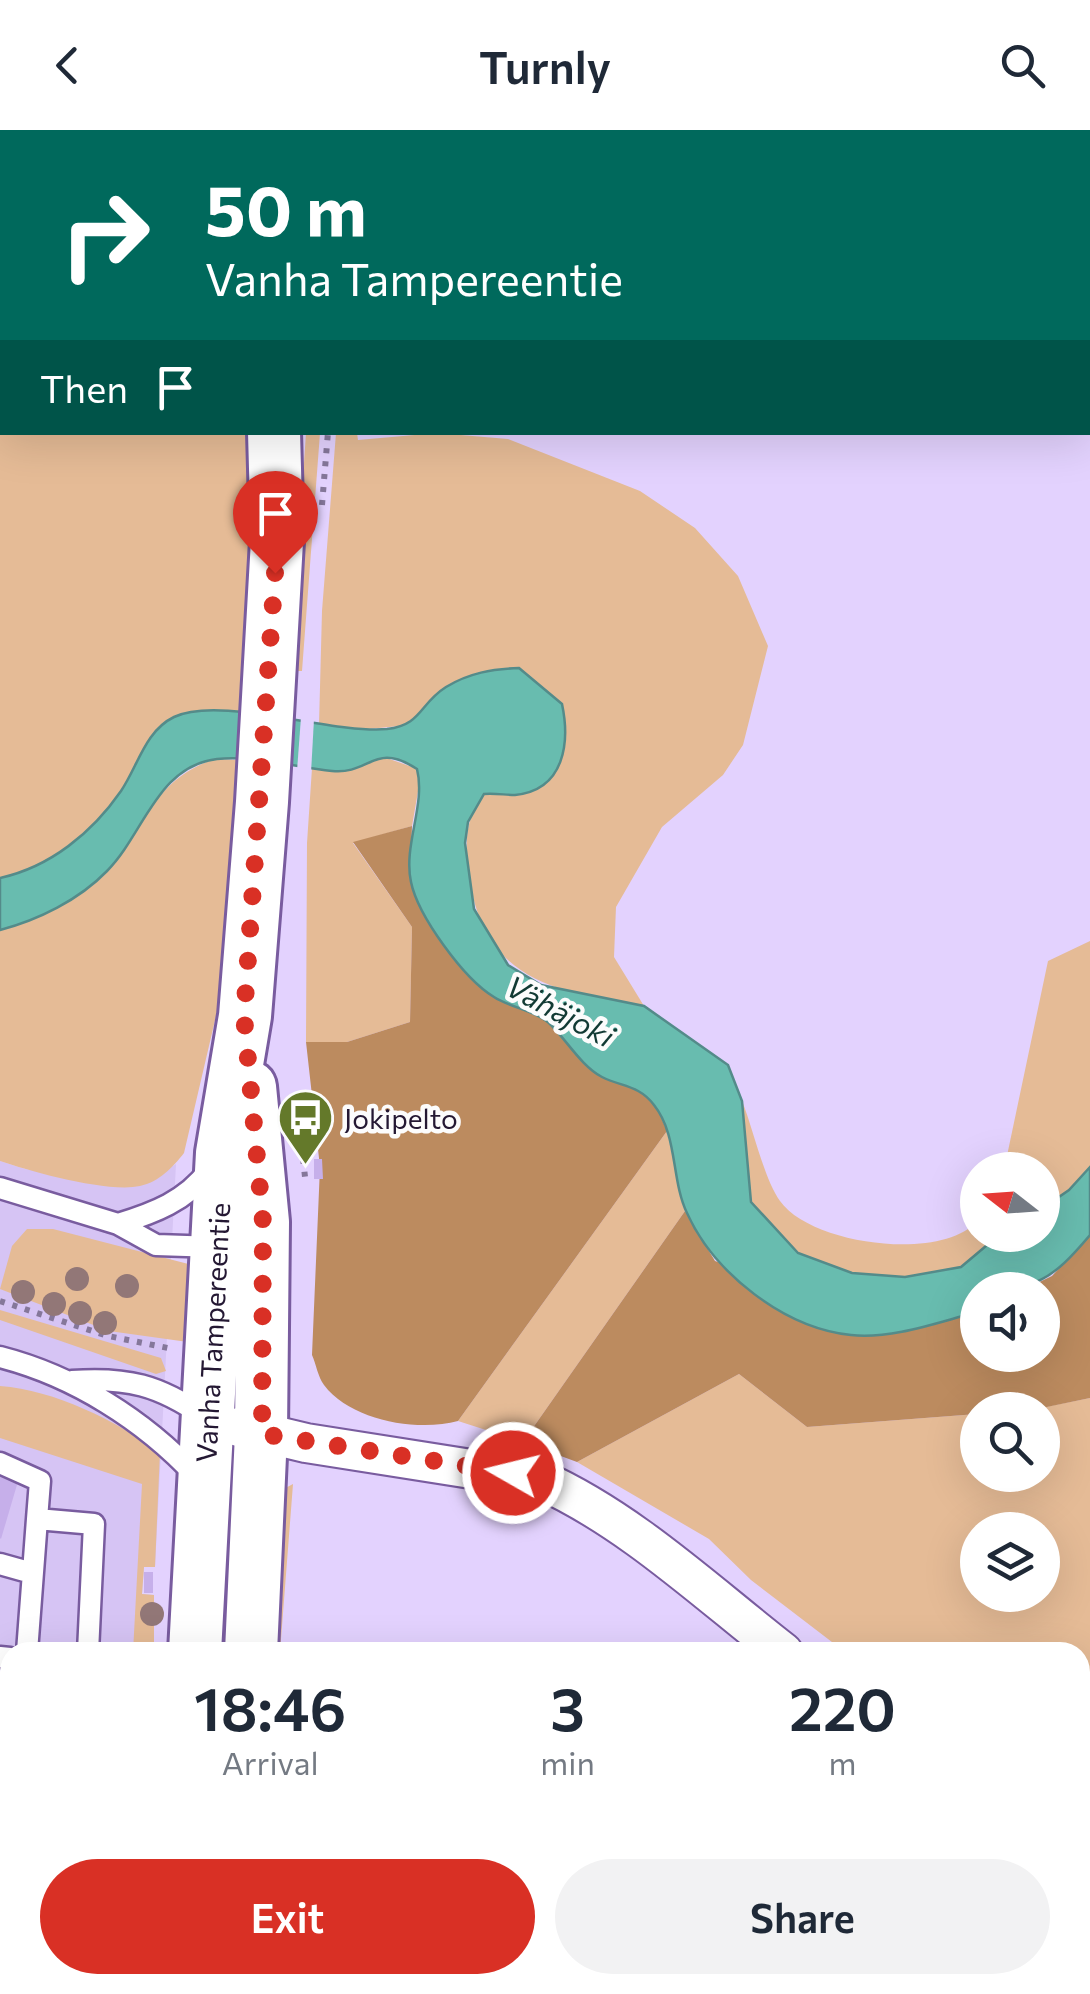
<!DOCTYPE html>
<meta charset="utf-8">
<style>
:root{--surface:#fff;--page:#f2f2f3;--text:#1f2937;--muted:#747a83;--accent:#d93025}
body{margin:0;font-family:Commissioner,sans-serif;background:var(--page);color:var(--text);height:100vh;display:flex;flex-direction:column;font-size:38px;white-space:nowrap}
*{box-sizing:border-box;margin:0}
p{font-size:32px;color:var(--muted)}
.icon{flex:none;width:55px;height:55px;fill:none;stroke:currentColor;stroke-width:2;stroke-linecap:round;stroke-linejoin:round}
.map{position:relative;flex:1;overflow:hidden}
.details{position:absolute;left:0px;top:1512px;width:1090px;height:352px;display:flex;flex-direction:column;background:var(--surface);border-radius:30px 30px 0 0;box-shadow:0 10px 40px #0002}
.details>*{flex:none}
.top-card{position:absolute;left:0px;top:0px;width:1090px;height:305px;box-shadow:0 10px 40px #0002;background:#00695c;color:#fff;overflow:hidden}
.needle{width:65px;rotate:287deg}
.fabs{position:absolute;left:960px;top:1022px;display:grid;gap:20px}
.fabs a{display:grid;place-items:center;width:100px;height:100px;border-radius:50%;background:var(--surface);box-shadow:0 10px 40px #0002;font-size:50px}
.pin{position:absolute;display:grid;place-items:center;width:85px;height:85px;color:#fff;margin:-102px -42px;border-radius:50% 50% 50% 0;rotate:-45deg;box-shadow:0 0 10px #0007}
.pin .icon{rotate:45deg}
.me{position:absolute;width:110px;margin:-55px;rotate:278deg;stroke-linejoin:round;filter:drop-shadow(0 0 8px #0008)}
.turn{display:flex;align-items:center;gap:35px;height:210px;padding:0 40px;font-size:45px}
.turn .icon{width:130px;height:130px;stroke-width:2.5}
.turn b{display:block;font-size:70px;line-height:85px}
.then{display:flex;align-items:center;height:95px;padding:0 40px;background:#0003;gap:20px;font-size:38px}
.eta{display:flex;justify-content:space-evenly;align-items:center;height:170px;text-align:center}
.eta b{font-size:60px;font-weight:600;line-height:70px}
.primary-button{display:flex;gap:20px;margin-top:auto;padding:20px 40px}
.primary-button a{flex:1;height:115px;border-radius:60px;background:var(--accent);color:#fff;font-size:40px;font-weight:600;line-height:115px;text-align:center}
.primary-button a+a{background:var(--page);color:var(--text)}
header{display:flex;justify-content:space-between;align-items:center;height:130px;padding:0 40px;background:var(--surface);font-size:45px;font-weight:600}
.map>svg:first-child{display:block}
.built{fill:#d6c4f4}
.green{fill:#e5bb96;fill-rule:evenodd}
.forest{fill:#bc8b5f}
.water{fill:#68bcaf;stroke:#548b8a;stroke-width:2.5}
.pier{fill:#e3d2fe}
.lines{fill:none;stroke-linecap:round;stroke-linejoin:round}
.stream{stroke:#548b8a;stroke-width:10}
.building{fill:#c6afea}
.lane-casing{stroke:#795c9f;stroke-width:25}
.street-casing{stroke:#795c9f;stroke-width:42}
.secondary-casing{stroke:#795c9f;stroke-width:58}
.path{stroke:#85779a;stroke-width:6;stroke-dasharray:5 8;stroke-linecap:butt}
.lane{stroke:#fff;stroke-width:20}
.street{stroke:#fff;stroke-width:38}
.secondary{stroke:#fff;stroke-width:52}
.rail-casing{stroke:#847699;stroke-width:11}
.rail{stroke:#fcfcfc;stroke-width:8;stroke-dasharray:22;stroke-linecap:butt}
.tree{fill:#927777}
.route{stroke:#d93025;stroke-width:18;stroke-dasharray:0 32.4}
.labels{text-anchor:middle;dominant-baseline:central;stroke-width:9;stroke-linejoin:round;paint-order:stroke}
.poi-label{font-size:28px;fill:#241833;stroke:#fcfcfc;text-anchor:start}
.street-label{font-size:28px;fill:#241833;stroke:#fcfcfc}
.water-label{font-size:30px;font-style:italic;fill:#123a34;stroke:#fcfcfc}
</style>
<header><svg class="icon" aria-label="back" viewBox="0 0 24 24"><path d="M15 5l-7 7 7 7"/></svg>Turnly<svg class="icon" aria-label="search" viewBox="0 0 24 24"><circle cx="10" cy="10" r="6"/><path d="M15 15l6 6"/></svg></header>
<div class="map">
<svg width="1090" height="1864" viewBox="0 0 1090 1864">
<rect width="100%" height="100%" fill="#e3d2fe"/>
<!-- built -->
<path class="built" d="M0 1031 25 1039 139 1056 176 1034 155 1437H144L142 1464 154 1465V1522H10V1682L0 1680Z
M0 1740 10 1743V1855H140V1864H0Z
M665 1855H894L927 1864H697Z"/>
<!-- green -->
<path class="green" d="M0 0 66 2H2V302L252 303 259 344 241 583C224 583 203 580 186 584 150 593 140 631 123 658 95 702 50 737 0 748Z
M306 303H320L302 541H290Z
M336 303H357L358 310 437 303 508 309 640 361 695 398 738 446 768 516 743 615 723 645 662 697 616 777 614 827 644 876C554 862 483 850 469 745 465 714 464 690 484 664H515L426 574 411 595 357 600 319 595 322 481Z
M378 625 418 639 420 650 412 696 353 713 412 797 410 892 347 912H306L307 713 312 638 349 641Z
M214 629 240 630 230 826 184 1023C173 1037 159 1052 140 1056 108 1063 32 1042 0 1031V800C38 790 82 769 109 740 150 694 149 653 214 629Z
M1090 811V1037L1069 1060 1043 1078 1042 1040H1004L1048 831Z
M742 971C753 998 764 1049 780 1071 811 1115 942 1132 977 1091L978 1105H999L961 1137 905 1147 852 1143 798 1123 751 1072Z
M667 1001 685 1081 523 1312 458 1291Z
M27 1099H53L200 1137 195 1213 109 1201 0 1159 12 1116Z
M0 1180 161 1228 166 1241 156 1244 0 1190Z
M739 1244 807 1297 977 1284 978 1345H1042V1280H1030L1090 1268V1712L1080 1704V1522H845L751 1450 709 1409 577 1332ZM978 1400H1042V1465H978Z
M0 1256C55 1260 116 1291 160 1322L155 1437H144L142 1464 154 1465V1522H133L142 1354 0 1308Z
M293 1354 280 1522H267L276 1363Z
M0 1680 10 1682V1743L0 1740Z
M473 1855H665L697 1864H506Z"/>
<!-- forest -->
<path class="forest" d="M412 696 410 750 421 779 469 847 494 867 545 890 601 947 638 958 656 976 667 1001 458 1291C418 1302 351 1291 324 1255 318 1247 316 1234 312 1225L320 1037 306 912H347L410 892 412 797 353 712Z
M685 1081 715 1131 913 1200 977 1181 978 1225H1042V1160H1023L1052 1146 1090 1105V1268L1037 1279 978 1280 977 1284 807 1297 739 1244 577 1332 523 1312Z"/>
<!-- water -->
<path class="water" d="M519 538 562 574C570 612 565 660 515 665 505 665 495 663 484 664L468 692 465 713 474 779 508 835 541 855 644 876 728 935 742 971 751 1072 798 1123 852 1143 905 1147 961 1137 999 1105H1042L1043 1078 1069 1060 1090 1037V1105C1052 1150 1036 1160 978 1160L977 1181 970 1184C933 1194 890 1209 851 1205 784 1198 714 1143 687 1083 671 1050 678 1005 654 975 639 955 622 957 602 947 581 936 566 909 549 893 534 880 511 878 494 867 464 849 418 786 411 752 403 715 426 675 417 639 374 611 370 645 332 641 295 637 253 625 217 629 157 636 144 704 107 741 79 770 38 790 0 800V748C50 737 92 703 121 661 138 636 145 601 174 587 220 565 330 604 387 599 422 595 419 574 446 557 469 543 492 539 519 538Z"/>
<!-- pier -->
<path class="pier" d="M301 587 314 589 311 643 297 641Z"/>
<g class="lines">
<!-- stream -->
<path class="stream" d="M0 1671 10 1674"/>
</g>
<!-- building -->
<path class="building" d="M314 1029H322L323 1049H314Z
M0 1343 19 1348 1 1409 0 1408Z
M144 1442H153V1463H144Z"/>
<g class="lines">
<defs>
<path id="lane" d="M0 1058 118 1094 156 1115 217 1117
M118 1094C154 1083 186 1071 209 1040
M0 1227C74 1246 144 1290 196 1346
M72 1251C127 1247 159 1255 205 1287
M0 1333 40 1351 37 1389
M0 1434 32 1443
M27 1522 37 1389 94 1394 88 1522
M0 1527 10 1528"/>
<path id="street" d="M239 1297 306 1313 541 1350C630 1390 707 1463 783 1522
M1080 1754 1090 1762"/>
<g id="secondary">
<path d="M129 0 131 2"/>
<path d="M177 2 180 0"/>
<path d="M250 957 263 1092 261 1304 251 1522"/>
<path id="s1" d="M195 1522 222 1023 245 886 262 672 277 411 274 302"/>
<path d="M180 1864V1855"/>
<path d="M237 1864 238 1855"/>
</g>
</defs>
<!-- lane casing -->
<use href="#lane" class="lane-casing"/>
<!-- street casing -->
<use href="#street" class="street-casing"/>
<!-- secondary casing -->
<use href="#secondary" class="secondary-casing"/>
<!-- path -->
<path class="path" d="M259 2 262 0
M372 2 373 0
M322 375 328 302
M299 990 305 1047
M0 1171 108 1206 173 1219
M0 1615 10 1617
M291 1855 293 1864"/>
<!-- lane -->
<use href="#lane" class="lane"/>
<!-- street -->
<use href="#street" class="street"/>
<!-- secondary -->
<use href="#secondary" class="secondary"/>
<defs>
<path id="rail" d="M0 1652 10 1655
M733 1855 766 1864"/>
</defs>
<!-- rail casing -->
<use href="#rail" class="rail-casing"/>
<!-- rail -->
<use href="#rail" class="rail"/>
</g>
<!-- trees -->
<g class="tree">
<circle cx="77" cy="1149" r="12"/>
<circle cx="127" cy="1156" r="12"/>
<circle cx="23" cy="1162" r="12"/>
<circle cx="54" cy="1174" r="12"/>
<circle cx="80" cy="1183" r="12"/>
<circle cx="105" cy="1193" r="12"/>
<circle cx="152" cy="1484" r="12"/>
</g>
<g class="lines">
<!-- route -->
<path class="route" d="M275 443 244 886 263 1092 262 1304 513 1343"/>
</g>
<!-- icons -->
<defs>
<symbol id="bus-pin" viewBox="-11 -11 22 30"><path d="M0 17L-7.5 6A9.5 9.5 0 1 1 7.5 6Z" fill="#64792a" stroke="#fcfcfc"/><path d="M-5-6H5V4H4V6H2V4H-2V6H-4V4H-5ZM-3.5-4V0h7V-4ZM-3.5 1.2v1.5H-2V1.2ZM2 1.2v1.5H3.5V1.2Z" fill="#fff"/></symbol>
</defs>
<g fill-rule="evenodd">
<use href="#bus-pin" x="274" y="956" width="63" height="86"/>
</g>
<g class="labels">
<!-- poi labels -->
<g class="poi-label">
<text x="344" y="988">Jokipelto</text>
</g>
<!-- street labels -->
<g class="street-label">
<text stroke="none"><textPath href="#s1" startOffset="320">Vanha Tampereentie</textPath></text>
</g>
<!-- water labels -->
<g class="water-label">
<text transform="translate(561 880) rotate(28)">Vähäjoki</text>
</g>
</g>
</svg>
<div class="fabs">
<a><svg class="needle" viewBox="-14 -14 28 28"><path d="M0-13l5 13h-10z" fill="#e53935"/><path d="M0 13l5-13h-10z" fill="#747a83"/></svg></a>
<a><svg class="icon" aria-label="sound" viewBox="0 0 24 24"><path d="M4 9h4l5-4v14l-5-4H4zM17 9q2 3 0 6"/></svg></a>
<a><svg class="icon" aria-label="search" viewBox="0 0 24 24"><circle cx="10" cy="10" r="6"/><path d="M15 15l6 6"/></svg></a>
<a><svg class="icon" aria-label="layers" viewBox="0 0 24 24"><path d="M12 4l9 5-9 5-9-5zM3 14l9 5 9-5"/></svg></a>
</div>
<div class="pin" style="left:275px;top:443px;background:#d93025"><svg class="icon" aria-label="arrive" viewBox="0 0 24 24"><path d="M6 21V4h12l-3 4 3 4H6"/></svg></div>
<svg class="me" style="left:513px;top:1343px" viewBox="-20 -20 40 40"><circle r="17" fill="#d93025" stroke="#fff" stroke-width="3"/><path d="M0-11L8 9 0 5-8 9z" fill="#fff"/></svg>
<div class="top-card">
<div class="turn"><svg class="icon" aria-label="right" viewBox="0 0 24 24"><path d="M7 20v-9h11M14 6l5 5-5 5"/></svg><div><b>50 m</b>Vanha Tampereentie</div></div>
<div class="then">Then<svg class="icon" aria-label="arrive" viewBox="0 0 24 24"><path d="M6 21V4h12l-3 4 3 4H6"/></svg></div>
</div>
<section class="details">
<div class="eta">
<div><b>18:46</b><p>Arrival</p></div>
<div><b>3</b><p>min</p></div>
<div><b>220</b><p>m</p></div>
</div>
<div class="primary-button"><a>Exit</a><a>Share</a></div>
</section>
</div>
